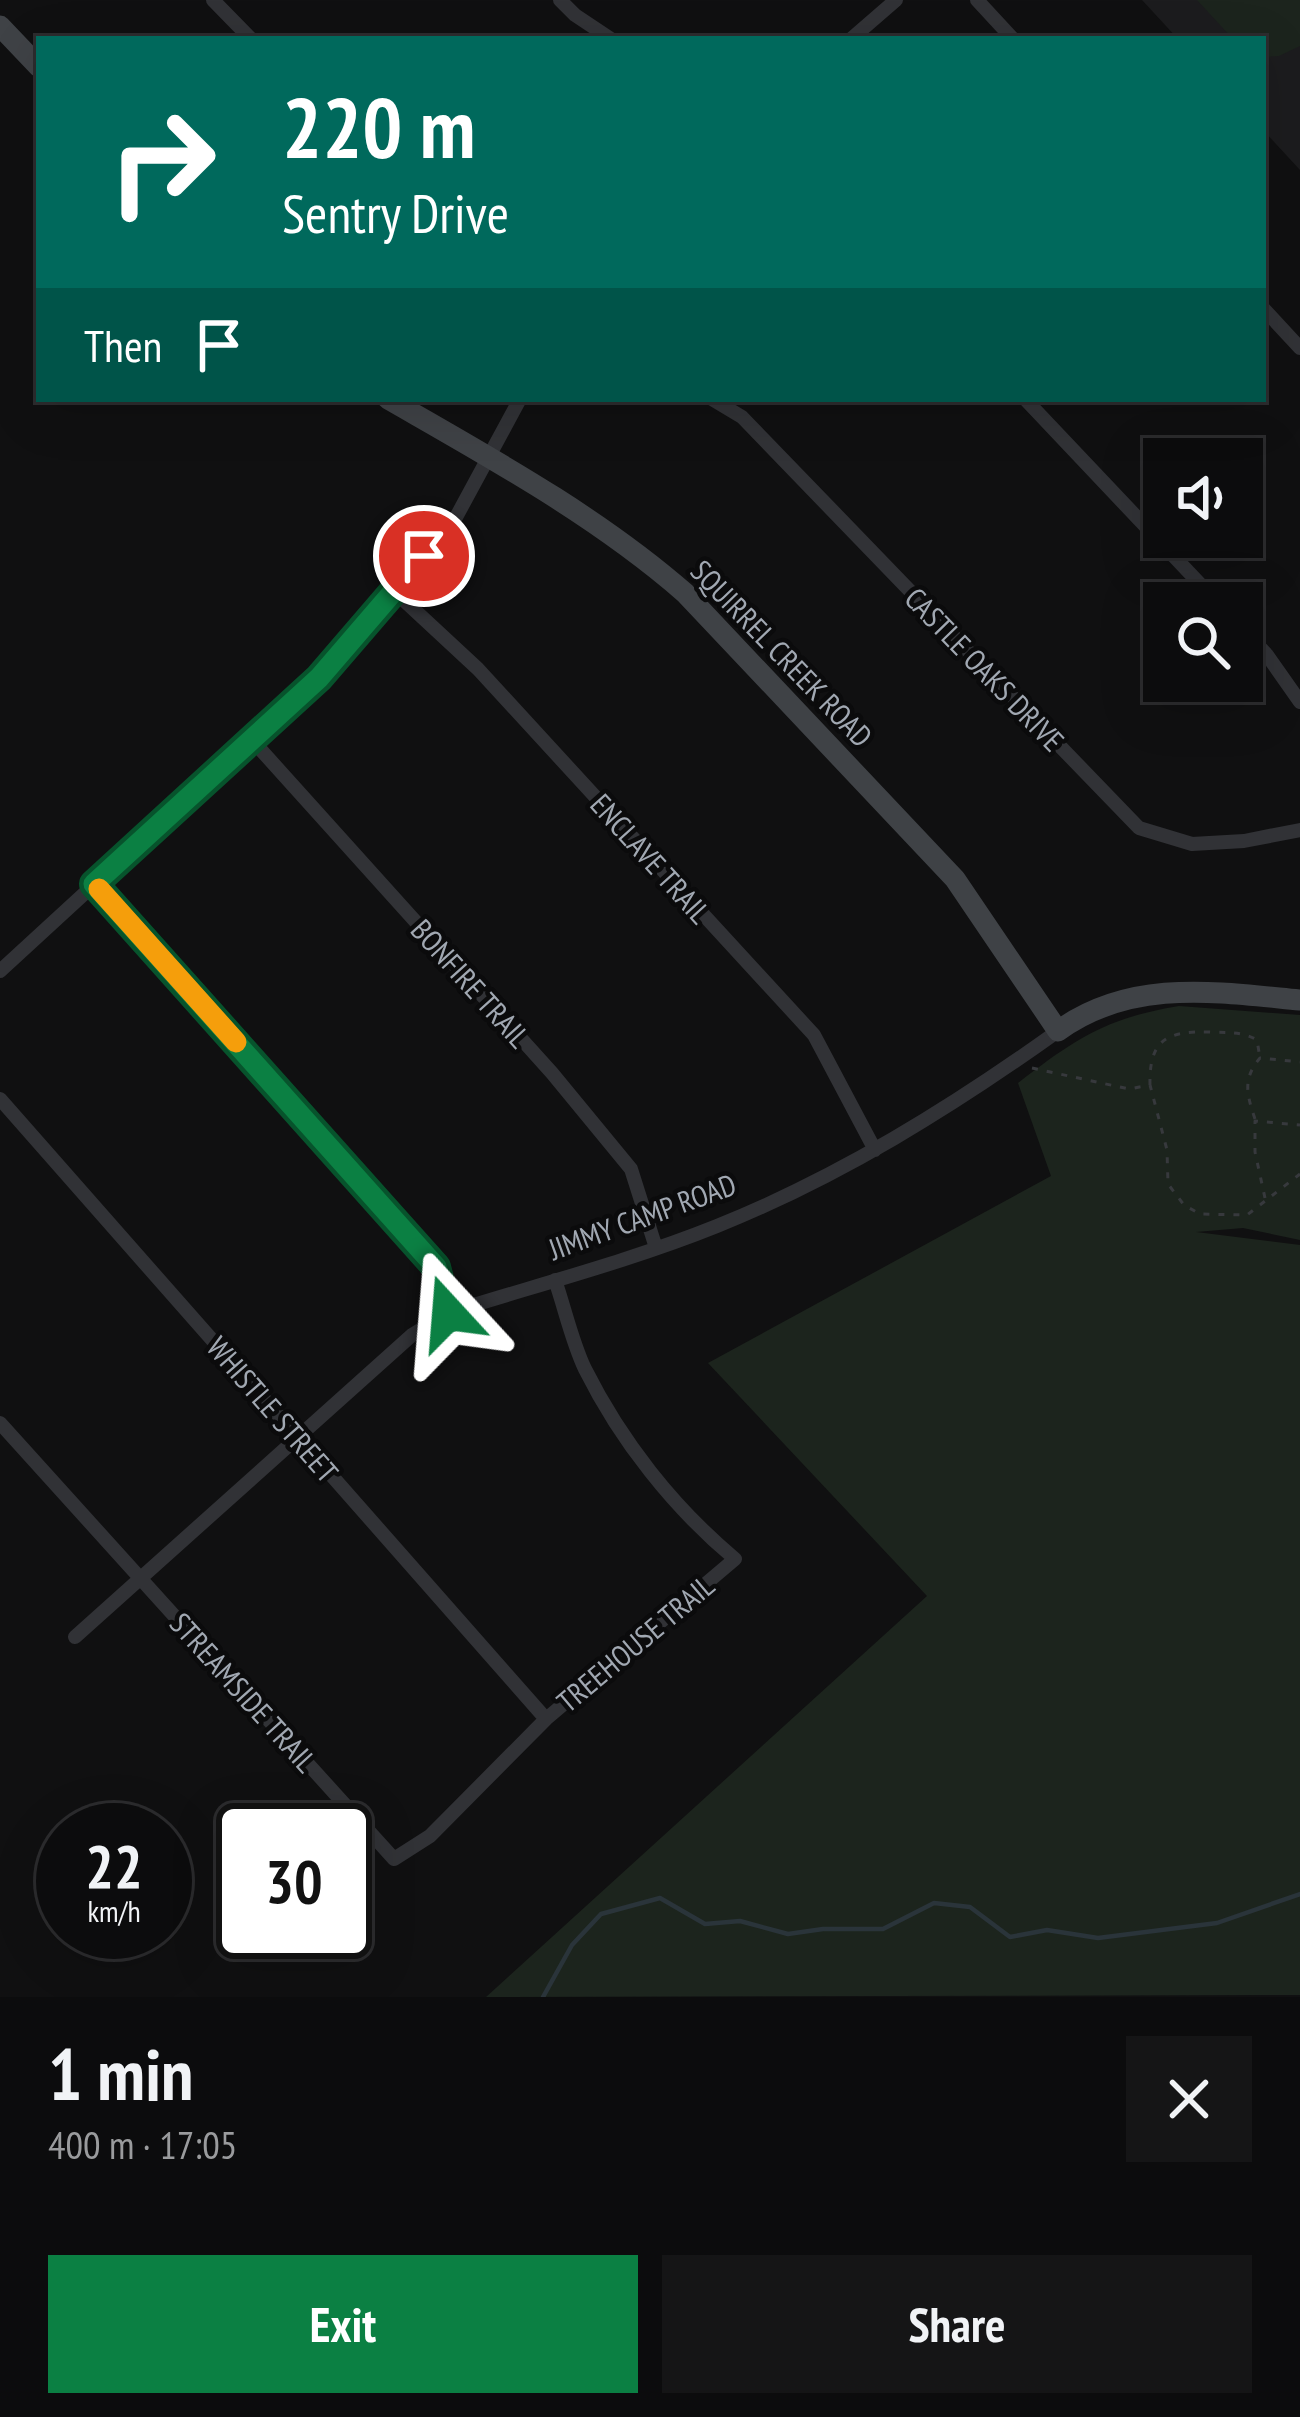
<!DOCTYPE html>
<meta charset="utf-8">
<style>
:root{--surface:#0c0c0d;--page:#151516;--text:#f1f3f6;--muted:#9a9b9d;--line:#2c2c2e;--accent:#0b8043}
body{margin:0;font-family:"PT Sans Narrow",sans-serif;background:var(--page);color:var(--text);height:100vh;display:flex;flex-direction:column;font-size:45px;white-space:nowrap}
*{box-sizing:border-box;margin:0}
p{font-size:39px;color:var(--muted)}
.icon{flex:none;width:66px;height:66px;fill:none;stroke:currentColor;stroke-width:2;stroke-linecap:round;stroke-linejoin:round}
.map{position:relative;height:1997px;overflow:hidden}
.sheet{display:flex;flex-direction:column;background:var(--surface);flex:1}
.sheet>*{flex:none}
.hud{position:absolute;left:36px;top:36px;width:1230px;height:366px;border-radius:0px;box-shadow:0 12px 48px #0002,0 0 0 3px var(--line);background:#00695c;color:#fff;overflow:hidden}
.buttons{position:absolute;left:1143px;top:438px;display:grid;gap:24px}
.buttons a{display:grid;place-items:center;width:120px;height:120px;border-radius:0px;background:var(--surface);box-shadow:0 12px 48px #0002,0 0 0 3px var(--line);font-size:60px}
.speed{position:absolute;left:36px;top:1803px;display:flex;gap:24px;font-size:60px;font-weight:700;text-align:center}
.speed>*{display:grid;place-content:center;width:156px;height:156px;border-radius:50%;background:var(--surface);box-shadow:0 12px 48px #0002,0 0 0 3px var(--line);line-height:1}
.speed small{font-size:30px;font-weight:400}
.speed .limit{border:6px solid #111;border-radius:18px;background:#fff;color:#111}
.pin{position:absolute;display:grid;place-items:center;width:102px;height:102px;color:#fff;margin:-51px;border:6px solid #fff;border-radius:50%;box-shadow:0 3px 12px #0007}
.me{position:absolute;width:132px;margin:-66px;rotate:341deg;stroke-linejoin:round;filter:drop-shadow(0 0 9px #0008)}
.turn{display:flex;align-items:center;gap:42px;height:252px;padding:0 48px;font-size:54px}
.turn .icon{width:156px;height:156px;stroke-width:2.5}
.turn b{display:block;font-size:84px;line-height:102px}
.then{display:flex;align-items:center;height:114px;padding:0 48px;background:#0003;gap:24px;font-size:45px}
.round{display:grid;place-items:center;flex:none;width:126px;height:126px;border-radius:0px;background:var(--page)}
.summary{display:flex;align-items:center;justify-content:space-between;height:204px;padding:0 48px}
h1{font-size:72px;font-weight:600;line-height:90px}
.cta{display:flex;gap:24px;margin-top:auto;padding:24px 48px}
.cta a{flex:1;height:138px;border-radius:0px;background:var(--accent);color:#fff;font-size:48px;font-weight:600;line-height:138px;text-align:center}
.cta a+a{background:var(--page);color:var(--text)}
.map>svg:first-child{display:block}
.built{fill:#1c1c1e}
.green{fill:#1c241d}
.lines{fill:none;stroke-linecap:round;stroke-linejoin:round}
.stream{stroke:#2a343a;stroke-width:4.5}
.path{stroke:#37393d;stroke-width:3;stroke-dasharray:6 9;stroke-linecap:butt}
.street{stroke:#313236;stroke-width:14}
.secondary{stroke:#3f4246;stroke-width:21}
.route-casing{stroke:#07532c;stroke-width:30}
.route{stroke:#0b8043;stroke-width:21}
.slow{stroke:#f59e0b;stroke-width:21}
.labels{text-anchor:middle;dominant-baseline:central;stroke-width:9;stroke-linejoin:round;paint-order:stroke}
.street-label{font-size:30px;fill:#a1a8b2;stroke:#0b0b0c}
</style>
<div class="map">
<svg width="1300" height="1997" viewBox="0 0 1300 1997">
<rect width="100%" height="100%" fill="#101011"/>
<!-- built -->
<path class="built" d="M1142 0H1300V170L1263 130V39H1178Z"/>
<!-- green -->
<path class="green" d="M1197 0H1300V46L1279 56 1263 57V39H1233Z
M1179 1006 1300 1015V1240L1243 1228 1196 1232 1300 1245V1995L486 1997 927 1596 708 1363 1051 1176 1018 1083C1075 1039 1106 1018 1179 1006Z"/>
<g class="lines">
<!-- stream -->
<path class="stream" d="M543 1997 572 1945 601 1914 660 1898 705 1924 740 1921 788 1934 823 1929H883L934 1903 970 1907 1010 1937 1047 1930 1098 1938 1217 1923 1300 1894"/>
<!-- path -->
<path class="path" d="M1032 1068 1129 1089 1150 1085 1167 1150 1168 1184 1184 1205 1200 1214 1247 1215 1300 1174
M1150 1085C1149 1039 1167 1031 1210 1032 1227 1033 1242 1031 1257 1040L1260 1058
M1255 1119C1247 1095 1242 1079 1260 1058L1300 1062
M1265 1198 1255 1152V1121L1300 1125"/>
<!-- street -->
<path class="street" d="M213 0 251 39
M560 0 575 15 611 39
M977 0 1013 39
M851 39 896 0
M1263 308 1300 348
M712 399 742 417 1139 828 1192 844 1244 841 1300 830
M1025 399 1218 603
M394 591 478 669 814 1035 875 1150
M1242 628 1267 655 1300 702
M252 740 552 1073 631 1169 656 1248
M94 884 436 1266 448 1313
M0 971 319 678 454 521 520 399
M0 1099 546 1719
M0 1423 394 1859 430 1836 546 1719 735 1559C673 1507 621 1441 585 1369 572 1342 565 1309 555 1280
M75 1637 412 1335 448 1313C537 1285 630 1261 717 1226 839 1177 952 1107 1058 1031"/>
<!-- secondary -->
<path class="secondary" d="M0 26 39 67
M388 399C489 457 597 516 685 593L955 879 1058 1031C1131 978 1216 992 1300 1000"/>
</g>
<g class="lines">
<defs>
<path id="route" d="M424 556 319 678 94 884 436 1267 448 1313"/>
</defs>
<!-- route casing -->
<use href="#route" class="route-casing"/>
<!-- route -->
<use href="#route" class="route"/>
<!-- slow -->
<path class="slow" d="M99 889 236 1042"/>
</g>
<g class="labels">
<!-- street labels -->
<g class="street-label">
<text transform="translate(782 653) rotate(46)">SQUIRREL CREEK ROAD</text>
<text transform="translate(985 669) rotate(46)">CASTLE OAKS DRIVE</text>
<text transform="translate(651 858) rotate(48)">ENCLAVE TRAIL</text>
<text transform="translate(471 983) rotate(48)">BONFIRE TRAIL</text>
<text transform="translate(642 1216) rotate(-20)">JIMMY CAMP ROAD</text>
<text transform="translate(273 1409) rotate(49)">WHISTLE STREET</text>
<text transform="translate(635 1643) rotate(-40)">TREEHOUSE TRAIL</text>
<text transform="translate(244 1692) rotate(48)">STREAMSIDE TRAIL</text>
</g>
</g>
</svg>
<div class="buttons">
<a><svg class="icon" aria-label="sound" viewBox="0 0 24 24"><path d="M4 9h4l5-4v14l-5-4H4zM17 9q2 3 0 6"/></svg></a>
<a><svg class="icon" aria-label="search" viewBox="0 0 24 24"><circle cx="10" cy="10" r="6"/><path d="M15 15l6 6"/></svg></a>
</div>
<div class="speed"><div>22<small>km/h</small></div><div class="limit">30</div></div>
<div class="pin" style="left:424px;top:556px;background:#d93025"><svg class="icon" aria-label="arrive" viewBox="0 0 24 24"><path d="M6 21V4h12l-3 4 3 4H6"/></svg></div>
<svg class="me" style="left:448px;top:1313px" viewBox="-20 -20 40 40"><path d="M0-17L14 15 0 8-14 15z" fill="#0b8043" stroke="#fff" stroke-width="4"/></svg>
<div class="hud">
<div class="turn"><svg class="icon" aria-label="right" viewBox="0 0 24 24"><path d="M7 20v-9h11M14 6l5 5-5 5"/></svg><div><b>220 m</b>Sentry Drive</div></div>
<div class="then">Then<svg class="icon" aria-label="arrive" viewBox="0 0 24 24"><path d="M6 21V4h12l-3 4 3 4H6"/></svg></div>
</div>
</div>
<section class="sheet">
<div class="summary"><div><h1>1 min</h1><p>400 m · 17:05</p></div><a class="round"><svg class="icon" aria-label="close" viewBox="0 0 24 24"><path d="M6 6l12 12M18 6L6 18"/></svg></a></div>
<div class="cta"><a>Exit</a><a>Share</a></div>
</section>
